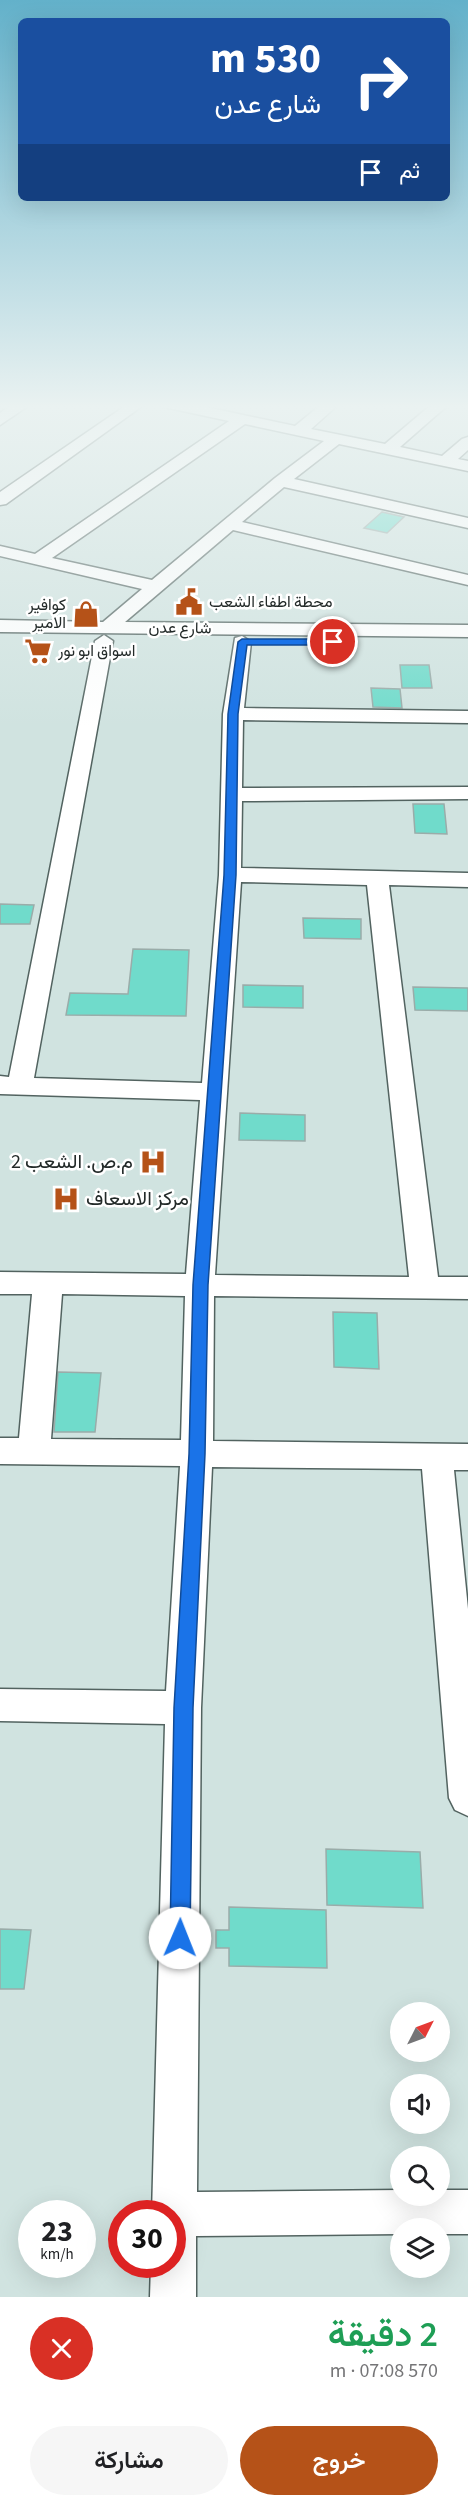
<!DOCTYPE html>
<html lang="ar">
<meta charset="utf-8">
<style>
:root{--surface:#fff;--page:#f6f6f6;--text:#202124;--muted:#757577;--accent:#b55218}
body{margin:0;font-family:"Source Sans 3",Vazirmatn,sans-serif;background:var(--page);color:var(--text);direction:rtl;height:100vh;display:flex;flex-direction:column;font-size:22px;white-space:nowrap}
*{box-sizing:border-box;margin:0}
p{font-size:20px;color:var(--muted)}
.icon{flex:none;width:33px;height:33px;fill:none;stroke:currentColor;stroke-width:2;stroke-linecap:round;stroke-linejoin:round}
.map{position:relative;height:2297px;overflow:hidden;direction:ltr}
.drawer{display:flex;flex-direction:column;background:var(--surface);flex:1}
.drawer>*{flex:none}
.guide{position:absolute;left:18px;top:18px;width:432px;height:183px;border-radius:9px;box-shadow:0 6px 24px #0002;direction:rtl;background:#1a4fa0;color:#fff;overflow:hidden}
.needle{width:39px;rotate:48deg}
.tools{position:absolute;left:390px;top:2002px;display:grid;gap:12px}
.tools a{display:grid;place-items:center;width:60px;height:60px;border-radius:50%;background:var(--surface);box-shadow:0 6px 24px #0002;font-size:30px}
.speed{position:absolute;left:18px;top:2200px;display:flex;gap:12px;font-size:30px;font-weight:700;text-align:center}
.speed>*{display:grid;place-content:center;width:78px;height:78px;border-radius:50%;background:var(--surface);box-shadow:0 6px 24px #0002;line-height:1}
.speed small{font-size:15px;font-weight:400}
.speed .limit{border:9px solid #d22;background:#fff;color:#111}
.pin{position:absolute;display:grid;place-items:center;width:51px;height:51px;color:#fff;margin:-26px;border:3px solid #fff;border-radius:50%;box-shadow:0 2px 6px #0007}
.me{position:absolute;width:66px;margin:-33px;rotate:1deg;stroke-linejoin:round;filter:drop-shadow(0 0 4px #0008)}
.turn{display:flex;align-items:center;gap:21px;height:126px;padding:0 30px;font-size:27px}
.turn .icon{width:78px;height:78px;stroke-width:2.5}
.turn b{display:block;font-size:42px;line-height:51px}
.then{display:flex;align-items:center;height:57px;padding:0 30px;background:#0003;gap:12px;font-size:22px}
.round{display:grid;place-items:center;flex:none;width:63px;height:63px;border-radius:32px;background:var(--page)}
.headline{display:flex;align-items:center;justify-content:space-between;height:102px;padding:0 30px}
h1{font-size:36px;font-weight:600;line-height:45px;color:#1e9e55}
.button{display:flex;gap:12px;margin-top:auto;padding:12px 30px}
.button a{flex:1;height:69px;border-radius:36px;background:var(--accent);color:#fff;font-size:24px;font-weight:600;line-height:69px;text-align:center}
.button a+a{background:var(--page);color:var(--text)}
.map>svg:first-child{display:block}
.building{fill:#70dbcb;stroke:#9aaca9;stroke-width:1.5}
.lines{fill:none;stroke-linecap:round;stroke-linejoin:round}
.minor-casing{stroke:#526360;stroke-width:3}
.minor{fill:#fff;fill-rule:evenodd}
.route{fill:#1a73e8;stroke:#114b97;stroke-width:1.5}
.labels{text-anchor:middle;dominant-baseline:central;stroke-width:5;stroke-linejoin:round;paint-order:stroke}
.far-poi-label{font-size:16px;fill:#232a29;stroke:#fff;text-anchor:start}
.far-street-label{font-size:16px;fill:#232a29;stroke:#fff}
.poi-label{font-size:20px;fill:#232a29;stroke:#fff;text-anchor:end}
</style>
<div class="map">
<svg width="468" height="2297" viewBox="0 0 468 2297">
<rect width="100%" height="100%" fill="#d0e3e0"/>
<!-- building -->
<path class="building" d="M382 512 404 517 387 533 364 528Z
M400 665H429L432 688H402Z
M371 688 400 689 402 708 373 707Z
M413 804H444L447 834 415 833Z
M0 904 34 905 30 924H0Z
M303 918 361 919V939L304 938Z
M133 949 189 950 186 1016 66 1015 70 993 128 994Z
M243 985 303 986V1008L243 1007Z
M413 987 468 988V1011L415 1010Z
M240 1113 305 1115V1141L239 1140Z
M333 1312 377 1313 379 1369 334 1367Z
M58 1372 101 1373 95 1432H54Z
M326 1849 420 1852 423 1908 327 1905Z
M229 1907 326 1910 327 1968 229 1966V1948H216V1930H229Z
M0 1929 31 1930 24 1989H0Z"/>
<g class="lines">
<defs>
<path id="minor" d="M13 404H31L0 425V413Z
M128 404H145L6 504 0 505V492Z
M162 404H192L295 426 322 404H339L311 429 385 444 432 404H449L400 447 442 456 462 439 468 437V450L458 459 468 461V471L339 444 294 479 468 518V528L284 487 242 522 468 575V585L233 530 125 622 468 625V637L0 632V620L103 622 142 589 0 556V546L35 554 229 421 164 407ZM245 424 324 441 275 478 152 580 52 558Z
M104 635 113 641 34 1078 202 1083 219 875 223 714 235 638 242 636 251 642 244 708 468 711V723L243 720 242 788 468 787V799L242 801 241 868 468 873V887L389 885 438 1277H468V1299L214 1296 213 1441 468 1444V1470H454L468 1609V1816L455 1810 449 1798 422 1469 212 1467 201 1708 197 2192 400 2190V2196H440V2190H468V2234H440V2229H400V2234L196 2236V2297H150L151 2265H172V2214H152L165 1724 0 1721V1689L166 1691 180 1466 0 1464V1438H19L32 1294H0V1272L186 1274 200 1100 0 1094V1076L9 1077 95 641ZM241 882 367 885 409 1277 215 1275ZM62 1294 185 1296 181 1440 51 1439Z"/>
</defs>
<!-- minor casing -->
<use href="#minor" class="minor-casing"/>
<!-- minor -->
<use href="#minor" class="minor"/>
</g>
<!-- sky -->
<linearGradient id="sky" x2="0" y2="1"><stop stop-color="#63b1ca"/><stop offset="0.56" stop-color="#eaf2f1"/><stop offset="1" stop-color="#eaf2f1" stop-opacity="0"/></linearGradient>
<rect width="468" height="726" fill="url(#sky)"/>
<!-- route -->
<path class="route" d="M242 639H333L337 642 333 645H247L238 714 236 875 208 1285 205 1454 193 1708 190 1938 187 1945 180 1948 173 1945 170 1938 174 1708 189 1454 193 1285 224 875 228 714 238 642Z"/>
<!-- icons -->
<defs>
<symbol id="civic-bare" viewBox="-9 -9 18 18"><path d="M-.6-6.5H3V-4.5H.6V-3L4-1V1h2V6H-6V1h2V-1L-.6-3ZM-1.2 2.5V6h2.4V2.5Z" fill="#b55218" stroke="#fff" stroke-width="2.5" paint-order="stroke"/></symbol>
<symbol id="shop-bare" viewBox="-9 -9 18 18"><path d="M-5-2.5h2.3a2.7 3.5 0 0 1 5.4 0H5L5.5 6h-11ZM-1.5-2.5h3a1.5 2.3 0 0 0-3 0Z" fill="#b55218" stroke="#fff" stroke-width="2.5" paint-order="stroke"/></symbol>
<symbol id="supermarket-bare" viewBox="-9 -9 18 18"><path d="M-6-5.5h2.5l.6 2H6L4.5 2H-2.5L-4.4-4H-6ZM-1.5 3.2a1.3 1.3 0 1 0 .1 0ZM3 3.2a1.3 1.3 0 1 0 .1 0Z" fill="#b55218" stroke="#fff" stroke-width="2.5" paint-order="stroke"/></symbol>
<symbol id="hospital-bare" viewBox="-9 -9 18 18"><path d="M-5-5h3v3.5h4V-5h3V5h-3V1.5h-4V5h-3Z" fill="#b55218" stroke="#fff" stroke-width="2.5" paint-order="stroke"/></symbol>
</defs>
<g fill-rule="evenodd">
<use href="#civic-bare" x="170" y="583" width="38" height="38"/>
<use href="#shop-bare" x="67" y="595" width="38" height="38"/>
<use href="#supermarket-bare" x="19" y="632" width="38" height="38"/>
<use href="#hospital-bare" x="134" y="1143" width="38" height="38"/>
<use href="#hospital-bare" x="47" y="1180" width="38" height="38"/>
</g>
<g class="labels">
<!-- far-poi labels -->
<g class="far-poi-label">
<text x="209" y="602">محطة اطفاء الشعب</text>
<text x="66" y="605" text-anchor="end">كوافير<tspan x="66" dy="18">الامير</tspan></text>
<text x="58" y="651">اسواق ابو نور</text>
</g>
<!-- far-street labels -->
<g class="far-street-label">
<text transform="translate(180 628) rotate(1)">شارع عدن</text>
</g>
<!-- poi labels -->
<g class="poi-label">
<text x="133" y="1162">م.ص. الشعب 2</text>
<text x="86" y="1199" text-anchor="start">مركز الاسعاف</text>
</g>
</g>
</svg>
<div class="tools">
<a><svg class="needle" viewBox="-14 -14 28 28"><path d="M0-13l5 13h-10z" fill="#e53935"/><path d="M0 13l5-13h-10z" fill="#757577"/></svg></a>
<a><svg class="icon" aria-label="sound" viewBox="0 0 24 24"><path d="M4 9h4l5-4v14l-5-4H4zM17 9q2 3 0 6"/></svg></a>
<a><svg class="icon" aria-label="search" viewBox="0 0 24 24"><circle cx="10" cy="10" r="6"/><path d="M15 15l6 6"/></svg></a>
<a><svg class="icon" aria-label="layers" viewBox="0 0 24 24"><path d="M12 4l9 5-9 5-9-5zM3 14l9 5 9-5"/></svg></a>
</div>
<div class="speed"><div>23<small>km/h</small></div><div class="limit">30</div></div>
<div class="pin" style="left:333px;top:642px;background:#d93025"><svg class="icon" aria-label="arrive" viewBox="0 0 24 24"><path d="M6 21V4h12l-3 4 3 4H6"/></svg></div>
<svg class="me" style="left:180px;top:1938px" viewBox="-20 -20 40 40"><circle r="19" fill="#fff"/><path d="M0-13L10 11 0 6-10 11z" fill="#1a73e8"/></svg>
<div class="guide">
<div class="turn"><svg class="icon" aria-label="right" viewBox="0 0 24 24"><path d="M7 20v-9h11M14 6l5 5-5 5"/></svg><div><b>530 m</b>شارع عدن</div></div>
<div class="then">ثم<svg class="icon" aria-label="arrive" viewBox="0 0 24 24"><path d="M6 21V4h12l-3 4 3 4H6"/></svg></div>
</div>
</div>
<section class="drawer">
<div class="headline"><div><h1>2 دقيقة</h1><p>570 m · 07:08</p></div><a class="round" style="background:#d93025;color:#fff"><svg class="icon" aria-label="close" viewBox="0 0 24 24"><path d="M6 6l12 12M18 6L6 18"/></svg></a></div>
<div class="button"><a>خروج</a><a>مشاركة</a></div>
</section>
